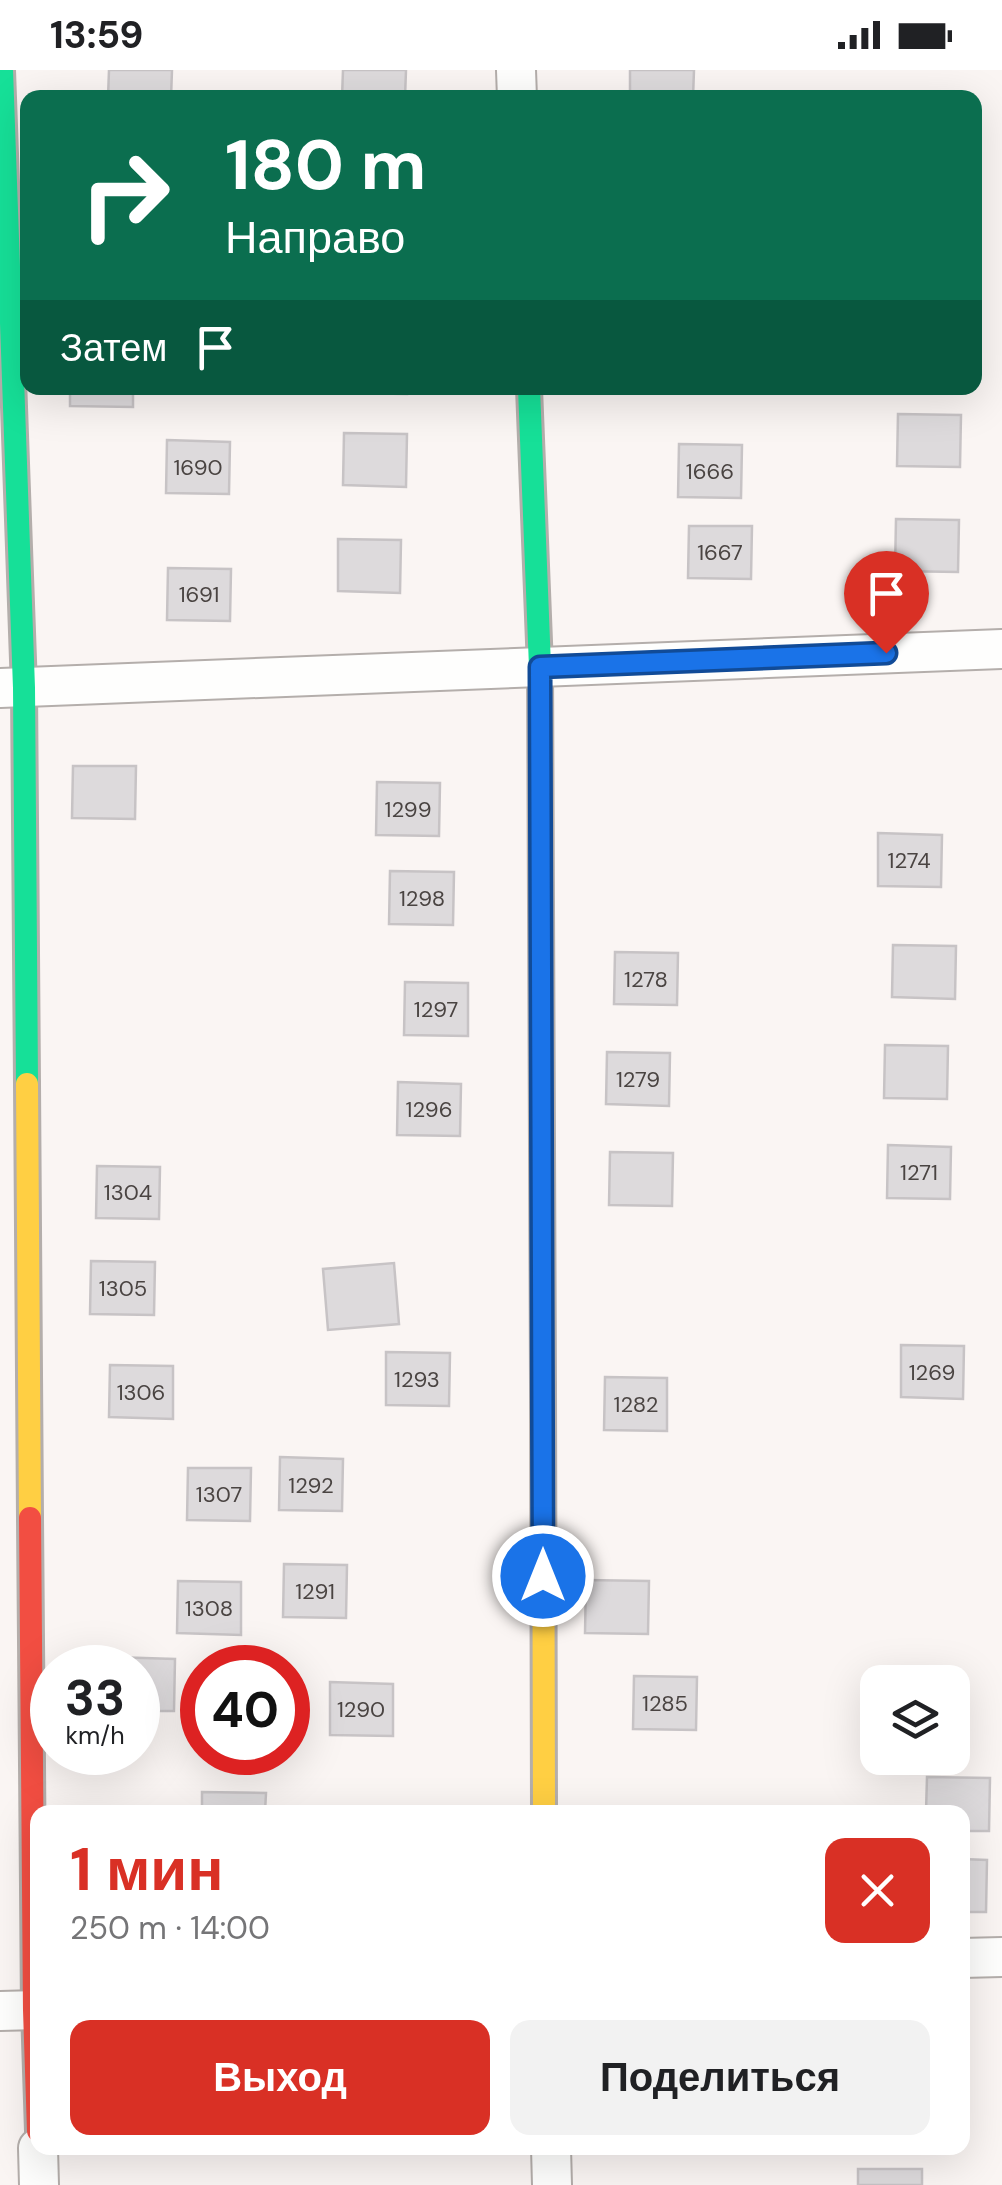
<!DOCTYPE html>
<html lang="ru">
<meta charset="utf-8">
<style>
:root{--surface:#fff;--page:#f2f2f2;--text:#202124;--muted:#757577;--accent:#d93025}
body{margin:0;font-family:"DM Sans",sans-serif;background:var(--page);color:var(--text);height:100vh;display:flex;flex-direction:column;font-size:38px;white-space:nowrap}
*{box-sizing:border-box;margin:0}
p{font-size:32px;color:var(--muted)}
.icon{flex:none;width:55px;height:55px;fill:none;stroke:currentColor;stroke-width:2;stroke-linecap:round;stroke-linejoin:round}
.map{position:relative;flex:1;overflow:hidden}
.side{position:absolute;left:30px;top:1735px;width:940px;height:350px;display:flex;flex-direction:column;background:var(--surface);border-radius:20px;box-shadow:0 10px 40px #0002}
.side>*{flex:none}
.hud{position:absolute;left:20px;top:20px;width:962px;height:305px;border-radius:20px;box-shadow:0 10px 40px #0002;background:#0b6e4f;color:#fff;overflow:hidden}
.controls{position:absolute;left:860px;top:1595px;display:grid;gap:20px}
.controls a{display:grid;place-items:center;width:110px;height:110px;border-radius:20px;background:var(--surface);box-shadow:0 10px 40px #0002;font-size:50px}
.speed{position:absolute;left:30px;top:1575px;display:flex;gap:20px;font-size:50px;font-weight:700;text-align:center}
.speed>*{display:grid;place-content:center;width:130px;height:130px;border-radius:50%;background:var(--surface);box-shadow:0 10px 40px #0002;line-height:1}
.speed small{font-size:25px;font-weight:400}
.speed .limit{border:15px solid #d22;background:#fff;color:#111}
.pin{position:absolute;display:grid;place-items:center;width:85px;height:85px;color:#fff;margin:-102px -42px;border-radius:50% 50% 50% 0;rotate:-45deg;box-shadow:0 0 10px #0007}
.pin .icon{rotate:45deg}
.me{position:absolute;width:110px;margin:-55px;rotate:0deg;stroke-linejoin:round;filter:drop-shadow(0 0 8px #0008)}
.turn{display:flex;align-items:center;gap:35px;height:210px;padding:0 40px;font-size:45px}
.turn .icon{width:130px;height:130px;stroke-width:2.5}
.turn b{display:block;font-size:70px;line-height:85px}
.then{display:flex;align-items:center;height:95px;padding:0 40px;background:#0003;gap:20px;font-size:38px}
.round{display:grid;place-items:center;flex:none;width:105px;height:105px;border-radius:20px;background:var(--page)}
.overview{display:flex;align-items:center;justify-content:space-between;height:170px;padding:0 40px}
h1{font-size:60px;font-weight:700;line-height:75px;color:var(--accent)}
.action{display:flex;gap:20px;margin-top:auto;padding:20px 40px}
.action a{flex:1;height:115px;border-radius:20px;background:var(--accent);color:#fff;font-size:40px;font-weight:700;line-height:115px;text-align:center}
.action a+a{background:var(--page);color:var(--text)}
.status{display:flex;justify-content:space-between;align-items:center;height:70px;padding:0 50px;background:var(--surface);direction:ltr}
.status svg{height:28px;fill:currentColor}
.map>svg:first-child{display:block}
.building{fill:#dddadc;stroke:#c7c3c5;stroke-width:2.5}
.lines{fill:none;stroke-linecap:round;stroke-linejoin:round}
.street-casing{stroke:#b4aeab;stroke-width:42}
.fast-casing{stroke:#b4aeab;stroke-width:28}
.slow-casing{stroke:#b4aeab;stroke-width:28}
.jam-casing{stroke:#b4aeab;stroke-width:28}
.street{stroke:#fefefd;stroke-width:38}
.fast{stroke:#16e098;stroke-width:22}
.slow{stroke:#ffcf43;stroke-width:22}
.jam{stroke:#f24e42;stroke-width:22}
.route-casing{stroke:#114b97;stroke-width:25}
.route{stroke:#1a73e8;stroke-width:18}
.labels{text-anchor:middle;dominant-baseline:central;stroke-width:8;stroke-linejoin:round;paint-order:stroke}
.number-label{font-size:22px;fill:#4a4442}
</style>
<div class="status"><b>13:59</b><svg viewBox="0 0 49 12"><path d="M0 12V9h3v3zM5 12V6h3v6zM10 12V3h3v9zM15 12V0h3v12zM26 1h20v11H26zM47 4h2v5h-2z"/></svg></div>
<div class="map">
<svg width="1002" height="2115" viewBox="0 0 1002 2115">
<rect width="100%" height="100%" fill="#faf5f3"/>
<!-- building -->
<path class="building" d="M109 0H172L171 28H108Z
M343 0H406L405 28H342Z
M630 0H694L693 28H630Z
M70 318H133V337L70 336Z
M344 318H407V324L344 323Z
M657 318H721L720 323 657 322Z
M898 344 961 345 960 397 897 396Z
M344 363 407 364 406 417 343 415Z
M167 370 230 372 229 424 166 423Z
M679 374 742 375 741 428 678 427Z
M896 449 959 450 958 502 895 501Z
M689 456H752L751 509 688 508Z
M338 469 401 470 400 523 338 521Z
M168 498 231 499 230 551 167 550Z
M73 696H136L135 749 72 748Z
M377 712 440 713 439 766 376 765Z
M878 763 942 765 941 817 878 816Z
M390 801 454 802 453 855 389 854Z
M893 875 956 876 955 929 892 927Z
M615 882 678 883 677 935 614 934Z
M405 912 468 913V966L404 965Z
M885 975 948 976 947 1029 884 1028Z
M607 982 670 983 669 1036 606 1034Z
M398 1012 461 1014 460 1066 397 1065Z
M888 1075 951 1077 950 1129 887 1128Z
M610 1082 673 1083 672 1136 609 1135Z
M97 1096 160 1097 159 1149 96 1148Z
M91 1191 155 1192 154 1245 90 1244Z
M394 1193 399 1254 328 1260 323 1199Z
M901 1275 964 1276 963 1329 901 1327Z
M386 1282 450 1283 449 1336 386 1335Z
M110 1295 173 1296V1349L109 1347Z
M605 1307 667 1308V1361L604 1360Z
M280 1387 343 1389 342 1441 279 1440Z
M188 1398H251L250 1451 187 1450Z
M284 1494 347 1495 346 1548 283 1547Z
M586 1510 649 1511 648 1564 585 1563Z
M178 1511 241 1512V1565L177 1563Z
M112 1587 175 1589 174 1641H138V1598H112Z
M634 1606 697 1607 696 1660 633 1659Z
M330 1612 393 1614V1666L330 1665Z
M927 1707 990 1708 989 1761H962V1742H926Z
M202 1722 266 1723 265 1742H202Z
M962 1789 987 1790 986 1842H962Z
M858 2099H922V2115H858Z"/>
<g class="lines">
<defs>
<path id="street" d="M516 0 517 28
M0 618 1002 579
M962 1888 1002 1887
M0 1941 38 1940
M38 2078 39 2115
M551 2078 552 2115"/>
<path id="fast" d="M2 0 24 618 27 1014
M529 318 540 597 543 1316"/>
<path id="slow" d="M27 1014 30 1448
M543 1316 544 1742"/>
<path id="jam" d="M30 1448 34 1940 38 2061"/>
</defs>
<!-- street casing -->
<use href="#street" class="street-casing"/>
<!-- fast casing -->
<use href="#fast" class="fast-casing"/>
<!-- slow casing -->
<use href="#slow" class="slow-casing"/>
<!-- jam casing -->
<use href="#jam" class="jam-casing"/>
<!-- street -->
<use href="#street" class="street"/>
<!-- fast -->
<use href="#fast" class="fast"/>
<!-- slow -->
<use href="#slow" class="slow"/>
<!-- jam -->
<use href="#jam" class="jam"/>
</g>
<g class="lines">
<defs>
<path id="route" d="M543 1506 540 597 886 583"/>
</defs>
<!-- route casing -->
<use href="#route" class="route-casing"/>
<!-- route -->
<use href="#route" class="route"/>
</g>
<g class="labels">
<!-- number labels -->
<g class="number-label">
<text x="198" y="397">1690</text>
<text x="710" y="401">1666</text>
<text x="720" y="482">1667</text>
<text x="199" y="524">1691</text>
<text x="408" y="739">1299</text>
<text x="909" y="790">1274</text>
<text x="422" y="828">1298</text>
<text x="646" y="909">1278</text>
<text x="436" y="939">1297</text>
<text x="638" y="1009">1279</text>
<text x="429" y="1039">1296</text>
<text x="919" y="1102">1271</text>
<text x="128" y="1122">1304</text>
<text x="123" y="1218">1305</text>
<text x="932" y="1302">1269</text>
<text x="417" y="1309">1293</text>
<text x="141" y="1322">1306</text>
<text x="636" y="1334">1282</text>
<text x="311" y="1415">1292</text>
<text x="219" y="1424">1307</text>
<text x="315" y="1521">1291</text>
<text x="209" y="1538">1308</text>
<text x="665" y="1633">1285</text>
<text x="361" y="1639">1290</text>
</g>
</g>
</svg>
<div class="controls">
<a><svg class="icon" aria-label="layers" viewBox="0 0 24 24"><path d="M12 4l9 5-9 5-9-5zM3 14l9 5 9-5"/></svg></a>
</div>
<div class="speed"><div>33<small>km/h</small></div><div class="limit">40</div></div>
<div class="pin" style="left:886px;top:583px;background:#d93025"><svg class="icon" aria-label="arrive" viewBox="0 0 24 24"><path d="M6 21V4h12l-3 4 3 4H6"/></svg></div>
<svg class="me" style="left:543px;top:1506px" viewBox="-20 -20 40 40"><circle r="17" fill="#1a73e8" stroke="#fff" stroke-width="3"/><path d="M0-11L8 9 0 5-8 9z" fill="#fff"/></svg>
<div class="hud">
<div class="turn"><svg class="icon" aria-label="right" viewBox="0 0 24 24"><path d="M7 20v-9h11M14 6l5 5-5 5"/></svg><div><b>180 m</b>Направо</div></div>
<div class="then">Затем<svg class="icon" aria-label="arrive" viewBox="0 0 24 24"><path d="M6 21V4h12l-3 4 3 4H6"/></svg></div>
</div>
<section class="side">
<div class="overview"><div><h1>1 мин</h1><p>250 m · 14:00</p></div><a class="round" style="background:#d93025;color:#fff"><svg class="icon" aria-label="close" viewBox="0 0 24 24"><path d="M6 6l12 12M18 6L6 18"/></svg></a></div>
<div class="action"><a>Выход</a><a>Поделиться</a></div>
</section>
</div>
